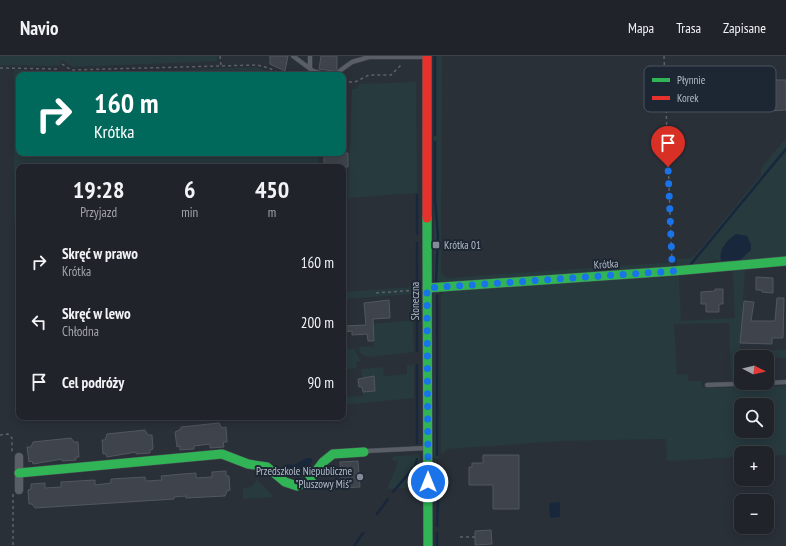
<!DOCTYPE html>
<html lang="pl">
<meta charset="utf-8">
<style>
:root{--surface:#20242a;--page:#2d3036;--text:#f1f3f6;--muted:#a2a4a8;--line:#3d4147}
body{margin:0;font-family:"PT Sans Narrow",sans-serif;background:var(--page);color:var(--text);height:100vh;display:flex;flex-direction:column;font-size:15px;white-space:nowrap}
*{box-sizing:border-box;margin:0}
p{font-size:13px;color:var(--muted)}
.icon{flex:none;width:22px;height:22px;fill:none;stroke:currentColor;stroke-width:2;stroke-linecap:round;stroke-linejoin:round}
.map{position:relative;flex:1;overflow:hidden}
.details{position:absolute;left:16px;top:108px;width:330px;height:256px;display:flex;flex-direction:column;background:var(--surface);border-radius:8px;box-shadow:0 2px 10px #0003,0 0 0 1px var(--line)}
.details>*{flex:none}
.banner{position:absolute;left:16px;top:16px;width:330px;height:84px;border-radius:8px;box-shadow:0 2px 10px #0003,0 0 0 1px var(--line);background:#00695c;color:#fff;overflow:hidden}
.needle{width:26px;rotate:97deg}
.fabs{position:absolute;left:734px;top:294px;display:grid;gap:8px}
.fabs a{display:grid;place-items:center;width:40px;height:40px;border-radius:8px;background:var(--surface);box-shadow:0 2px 10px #0003,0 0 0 1px var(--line);font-size:20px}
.pin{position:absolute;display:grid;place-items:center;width:34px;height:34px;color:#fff;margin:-41px -17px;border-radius:50% 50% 50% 0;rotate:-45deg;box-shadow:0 0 4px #0007}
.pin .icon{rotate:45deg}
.me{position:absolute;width:44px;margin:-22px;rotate:0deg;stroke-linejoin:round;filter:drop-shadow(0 0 3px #0008)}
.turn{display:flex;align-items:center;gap:14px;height:84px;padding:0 12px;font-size:18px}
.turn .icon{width:52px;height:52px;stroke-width:2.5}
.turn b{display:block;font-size:28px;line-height:34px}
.eta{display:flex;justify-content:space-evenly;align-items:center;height:68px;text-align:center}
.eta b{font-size:24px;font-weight:700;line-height:28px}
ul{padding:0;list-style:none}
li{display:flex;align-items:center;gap:12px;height:60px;padding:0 12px}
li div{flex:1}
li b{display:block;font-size:15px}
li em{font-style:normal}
header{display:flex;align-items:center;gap:24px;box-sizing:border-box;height:56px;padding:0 20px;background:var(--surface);border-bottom:1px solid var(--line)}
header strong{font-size:19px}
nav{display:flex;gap:22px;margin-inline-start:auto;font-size:14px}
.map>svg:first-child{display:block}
.green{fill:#273a3e;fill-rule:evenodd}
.water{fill:#19273c}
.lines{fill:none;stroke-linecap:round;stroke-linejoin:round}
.stream{stroke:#19273c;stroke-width:2.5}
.building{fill:#3f444c;stroke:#52575f}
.lane-casing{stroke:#484c55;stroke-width:5}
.street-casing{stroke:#484c55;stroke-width:9}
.fast-casing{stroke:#484c55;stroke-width:10}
.jam-casing{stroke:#484c55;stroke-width:10}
.path{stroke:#5c6268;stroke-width:1.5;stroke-dasharray:3 3;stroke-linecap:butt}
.lane{stroke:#5a5e66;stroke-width:4}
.street{stroke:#5a5e66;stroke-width:8}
.fast{stroke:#30b455;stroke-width:9}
.jam{stroke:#e5322d;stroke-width:9}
.route{stroke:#1a73e8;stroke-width:7;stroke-dasharray:0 12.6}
.poi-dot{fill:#848b96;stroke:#1d2633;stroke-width:1.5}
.labels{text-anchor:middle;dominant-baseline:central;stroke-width:4;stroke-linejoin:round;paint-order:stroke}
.poi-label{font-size:11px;fill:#b4bcc9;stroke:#1d2633;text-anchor:start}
.street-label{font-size:11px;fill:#b4bcc9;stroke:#1d2633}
.key{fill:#1d2633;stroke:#4a5360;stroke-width:1}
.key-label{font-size:11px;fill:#b4bcc9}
</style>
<header>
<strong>Navio</strong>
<nav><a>Mapa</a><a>Trasa</a><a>Zapisane</a></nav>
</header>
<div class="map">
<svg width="786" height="490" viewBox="0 0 786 490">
<rect width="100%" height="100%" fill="#2a3038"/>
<!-- green -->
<path class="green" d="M0 0H217V5L73 11 62 4 59 10 0 9Z
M434 0H442L441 217 447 222 660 207H671L670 213 434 227V193H439V185H434Z
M256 11 269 15 268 19H19V97H319V111H19V162L14 163V14L61 15 62 19Z
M416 26 417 137 348 142 352 33H357L360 28Z
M786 82V201L719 208 718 204C703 206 692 210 677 212V203L690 202 695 199 761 119V112Z
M745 213 740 294H786V302L741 301V324H731L729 267 674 268 677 319 688 318V325H701L702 332 786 330V399L767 400V397H741V401L667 405 666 383 561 385 448 393 441 398V243L443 235 679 220 681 265 735 262 733 214ZM741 349H767V375H741Z
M413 231V238L343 243V236Z
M439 235 438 243 439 402H434L433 241 435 236Z
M413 264 414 296 368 301 361 298 359 293 360 291 374 290V274H362V269Z
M343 293H354L361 305H357L356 312 343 314Z
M414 309V342L343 349V341L363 340V336L375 335 374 321H362L361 314 363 313 383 311 384 320 407 318V310Z
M419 399 421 407 420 431 387 433 398 406 392 404 394 400Z
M257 424 271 438 272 441 243 443V432L251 431Z"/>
<!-- water -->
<path class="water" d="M736 178 747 180 751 188V194L740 204 721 205C718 194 727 184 736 178Z
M306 402H311L313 405C304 416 299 419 286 410L287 408 294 409Z
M560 446V461L550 462 549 447Z"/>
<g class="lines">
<!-- stream -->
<path class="stream" d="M435 79V0
M435 86V143L438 180 436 227 438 226
M417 139V178
M691 208 786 93
M417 229V187
M417 237V248
M437 239V399
M417 259V295
M417 387V309
M437 408 438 431
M393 436 415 410 417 403
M377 458 388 443
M437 470 438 445
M437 477V490
M354 490 363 477"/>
</g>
<!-- building -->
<path class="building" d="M270 0H288L285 15 270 8Z
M321 0H337V13L333 15 319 13Z
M767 24H786V54L770 55Z
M324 97H348V111H324Z
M756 221 773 222V237L762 236V234H756Z
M715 233H723V248H719V256H706V248H701V236L715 235Z
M777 242H784L783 282H772V288L740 287 744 245 754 246 751 265H775Z
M389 244 390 262 373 263 374 285H368L367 278 352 279V275L343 276V270L366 269 364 247Z
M374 320 375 335 363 336 362 331H359L358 323Z
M219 367 222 372 226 371 227 386H223L224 391 210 392V388L194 390V393L180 394V390L177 391 175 376 181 373V371Z
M145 374 148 379H152L153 393 150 394V397L136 398V396L107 401 106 398H103L102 384H105L107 378Z
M71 382 74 386H78L79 401H76V404L62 405V403L33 408 32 405 29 406 27 391H31L33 386Z
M483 399H519V453H493V429H469V411H472V407H483Z
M358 405 360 431 342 432 340 406Z
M226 415V420H229L230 434 227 435 225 440 186 442V440L174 441V443L35 452 32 448H29L28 434 31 433V428L45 427V432L61 431V426L95 424V429L111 427V423L145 421 146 425 162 424 161 420 182 418 196 417V422L212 421V416Z
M491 474 492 488 475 489V475Z"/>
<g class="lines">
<defs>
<path id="lane" d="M293 0 313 15 327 19
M310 12V0
M334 19 352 6 369 1H427
M767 327 786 326
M707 329 761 327
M366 395 427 392"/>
<path id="street" d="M19 401V434"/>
<path id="fast" d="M427 162 428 490
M427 232 674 215 786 205
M19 417 222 398 248 408 267 411 285 426 297 430 308 426 323 406 333 398 364 396"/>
<path id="jam" d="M427 0V162"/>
</defs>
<!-- lane casing -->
<use href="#lane" class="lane-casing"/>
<!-- street casing -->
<use href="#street" class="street-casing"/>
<!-- fast casing -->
<use href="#fast" class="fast-casing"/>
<!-- jam casing -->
<use href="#jam" class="jam-casing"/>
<!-- path -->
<path class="path" d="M220 0 221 10
M664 0 672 206
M62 8 71 14 257 9 269 12 282 19
M0 12 57 13
M343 26H355L369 19H391L402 8
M376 237 418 234
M0 379 8 378 12 382V396
M13 438V490
M460 481H475"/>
<!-- lane -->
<use href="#lane" class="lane"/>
<!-- street -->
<use href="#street" class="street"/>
<!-- fast -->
<use href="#fast" class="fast"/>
<!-- jam -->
<use href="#jam" class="jam"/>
</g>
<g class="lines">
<!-- route -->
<path class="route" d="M428 426 427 232 674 215 672 206 668 111"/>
</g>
<!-- markers -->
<g class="poi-dot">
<rect x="432" y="185" width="8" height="8" rx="2"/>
<circle cx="360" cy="421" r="4"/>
</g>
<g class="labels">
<!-- poi labels -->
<g class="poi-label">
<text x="444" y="189">Krótka 01</text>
<text x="352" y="415" text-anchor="end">Przedszkole Niepubliczne<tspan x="352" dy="13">"Pluszowy Miś"</tspan></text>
</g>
<!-- street labels -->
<g class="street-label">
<text transform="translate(606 208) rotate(-4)">Krótka</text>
<text transform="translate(415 245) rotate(-90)">Słoneczna</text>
</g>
</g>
<!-- legend -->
<rect x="644" y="10" width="132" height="46" rx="6" class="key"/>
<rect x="652" y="22" width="18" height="4" fill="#30b455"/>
<rect x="652" y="40" width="18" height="4" fill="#e5322d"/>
<g class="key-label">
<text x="677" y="28">Płynnie</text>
<text x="677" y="46">Korek</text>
</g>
</svg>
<div class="fabs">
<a><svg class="needle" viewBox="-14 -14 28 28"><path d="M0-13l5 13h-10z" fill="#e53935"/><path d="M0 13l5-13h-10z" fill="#a2a4a8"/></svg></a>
<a><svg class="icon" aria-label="search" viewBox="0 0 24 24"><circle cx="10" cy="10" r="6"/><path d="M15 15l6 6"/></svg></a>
<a>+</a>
<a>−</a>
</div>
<div class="pin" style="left:668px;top:111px;background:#d93025"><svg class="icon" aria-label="arrive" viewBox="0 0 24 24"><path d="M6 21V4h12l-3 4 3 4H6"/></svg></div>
<svg class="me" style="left:428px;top:426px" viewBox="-20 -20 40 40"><circle r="17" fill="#1a73e8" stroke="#fff" stroke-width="3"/><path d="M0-11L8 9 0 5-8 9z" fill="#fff"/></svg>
<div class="banner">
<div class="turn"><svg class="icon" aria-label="right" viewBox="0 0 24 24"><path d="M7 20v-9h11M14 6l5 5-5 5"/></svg><div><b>160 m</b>Krótka</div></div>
</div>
<section class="details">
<div class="eta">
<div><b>19:28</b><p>Przyjazd</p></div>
<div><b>6</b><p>min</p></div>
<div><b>450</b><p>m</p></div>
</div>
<ul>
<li><svg class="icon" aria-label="right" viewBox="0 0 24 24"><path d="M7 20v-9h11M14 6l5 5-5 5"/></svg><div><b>Skręć w prawo</b><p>Krótka</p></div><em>160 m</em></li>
<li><svg class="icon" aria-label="left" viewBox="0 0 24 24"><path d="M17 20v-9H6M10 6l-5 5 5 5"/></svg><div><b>Skręć w lewo</b><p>Chłodna</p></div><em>200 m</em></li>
<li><svg class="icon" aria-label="arrive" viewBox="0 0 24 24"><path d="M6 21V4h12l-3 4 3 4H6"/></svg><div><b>Cel podróży</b></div><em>90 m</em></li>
</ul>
</section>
</div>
